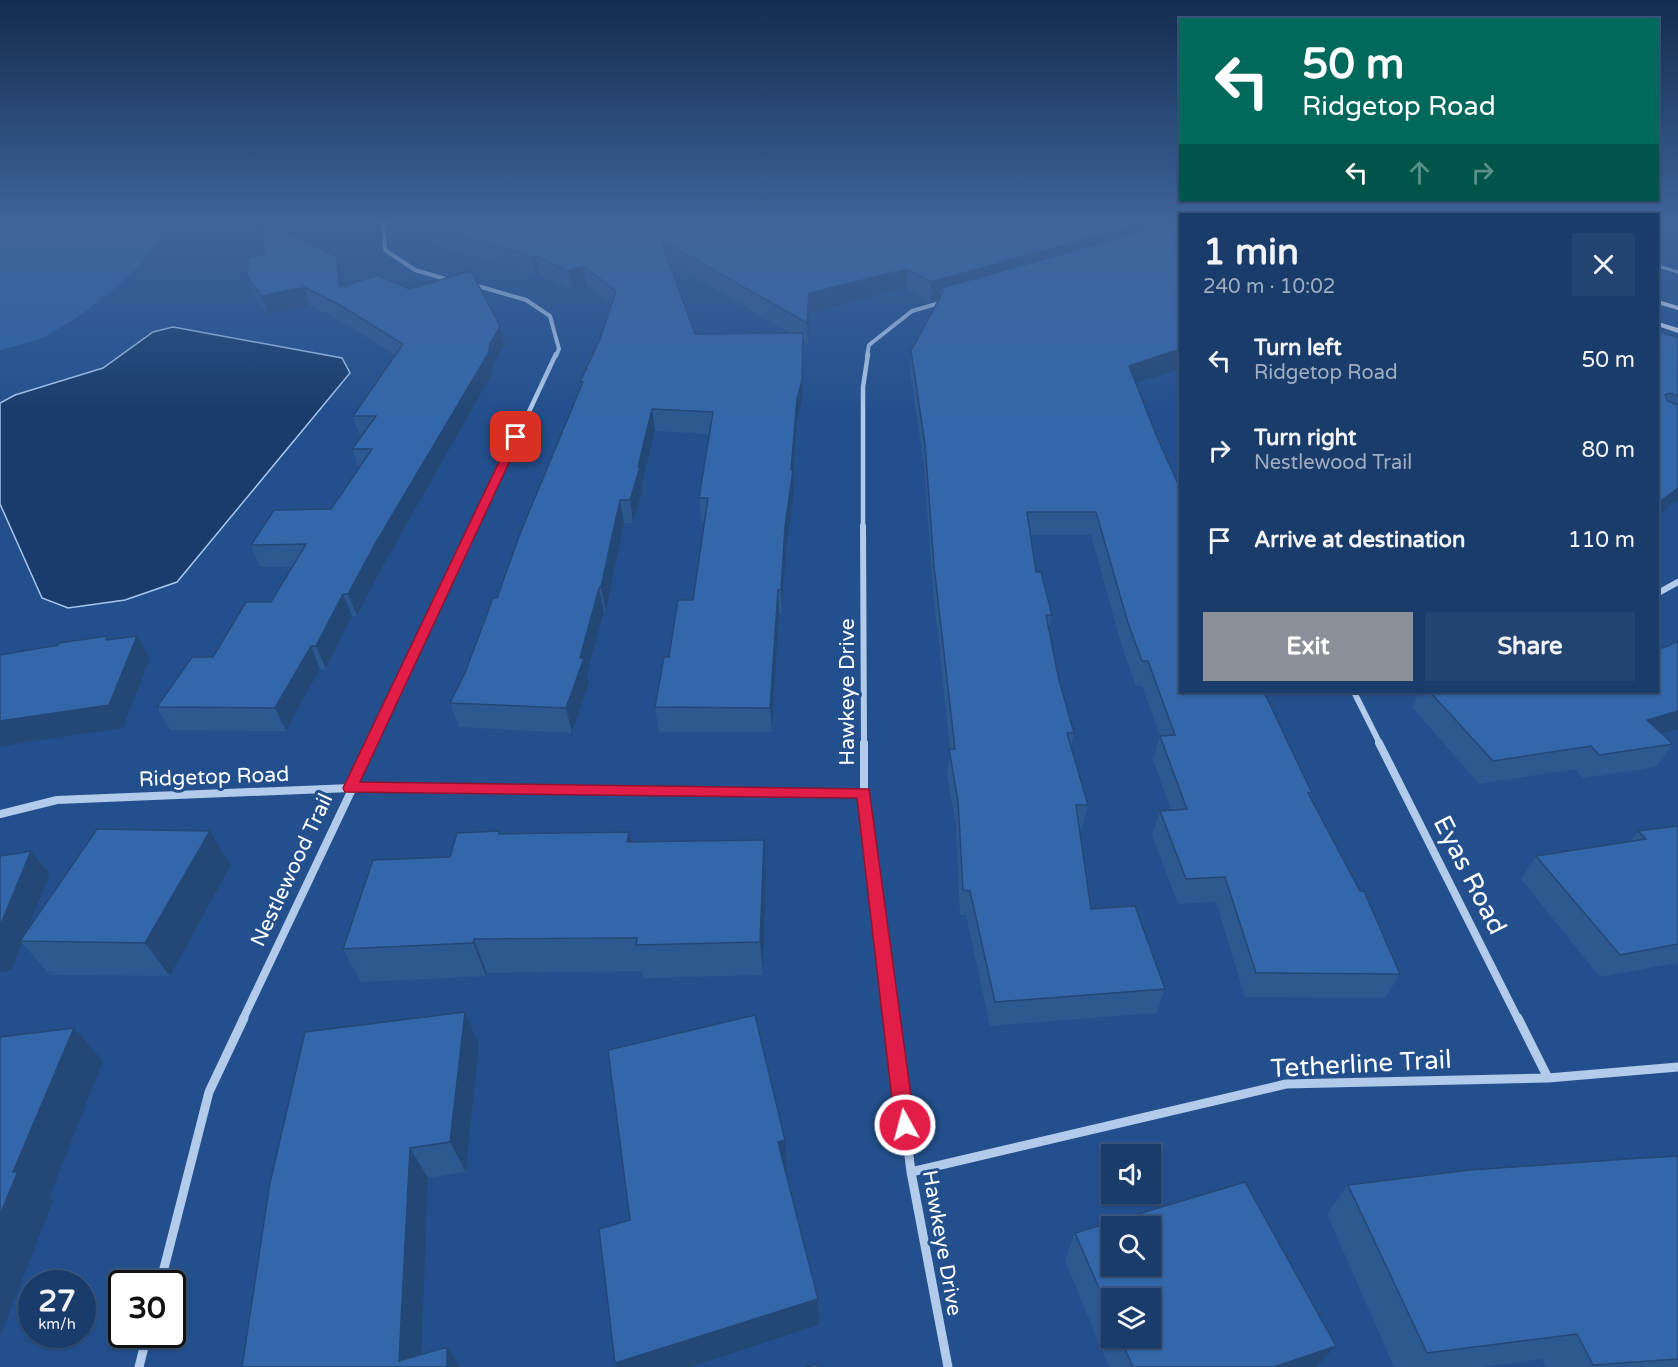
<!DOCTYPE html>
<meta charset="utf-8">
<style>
:root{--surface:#1a3c6a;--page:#234370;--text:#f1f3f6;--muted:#9fadc1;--line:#38567e;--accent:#8c9099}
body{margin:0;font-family:"Varela Round",sans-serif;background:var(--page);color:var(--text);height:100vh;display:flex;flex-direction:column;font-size:22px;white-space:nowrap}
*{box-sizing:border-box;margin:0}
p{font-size:20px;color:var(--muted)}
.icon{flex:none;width:33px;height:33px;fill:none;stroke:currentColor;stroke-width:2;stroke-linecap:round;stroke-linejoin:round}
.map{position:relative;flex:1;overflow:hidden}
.sheet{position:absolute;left:1179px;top:213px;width:480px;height:480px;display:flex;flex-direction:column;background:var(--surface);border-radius:0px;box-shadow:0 2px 4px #0004,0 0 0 2px var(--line)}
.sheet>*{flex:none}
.banner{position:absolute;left:1179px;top:18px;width:480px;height:183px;border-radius:0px;box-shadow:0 2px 4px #0004,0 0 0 2px var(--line);background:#00695c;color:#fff;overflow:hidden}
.buttons{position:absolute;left:1101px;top:1144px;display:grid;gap:12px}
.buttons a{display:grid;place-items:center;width:60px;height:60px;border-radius:0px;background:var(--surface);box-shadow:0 2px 4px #0004,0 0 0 2px var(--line);font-size:30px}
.speed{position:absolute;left:18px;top:1270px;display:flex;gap:12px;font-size:30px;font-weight:700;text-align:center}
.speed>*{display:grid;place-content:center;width:78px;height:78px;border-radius:50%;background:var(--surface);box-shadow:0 2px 4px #0004,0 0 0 2px var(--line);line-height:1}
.speed small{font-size:15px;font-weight:400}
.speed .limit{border:3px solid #111;border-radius:9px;background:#fff;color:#111}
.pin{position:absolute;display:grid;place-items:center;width:51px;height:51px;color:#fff;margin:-26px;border-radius:12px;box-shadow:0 3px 9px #0006}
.me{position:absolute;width:66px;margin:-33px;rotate:353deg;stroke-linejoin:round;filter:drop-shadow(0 0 4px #0008)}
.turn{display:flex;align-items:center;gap:21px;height:126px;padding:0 24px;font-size:27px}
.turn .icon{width:78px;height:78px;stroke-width:2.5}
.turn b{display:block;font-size:42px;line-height:51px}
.lanes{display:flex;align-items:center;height:57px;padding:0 24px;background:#0003;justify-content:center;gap:30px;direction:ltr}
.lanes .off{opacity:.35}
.round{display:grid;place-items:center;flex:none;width:63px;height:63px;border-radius:0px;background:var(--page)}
.summary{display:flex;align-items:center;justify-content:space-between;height:102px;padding:0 24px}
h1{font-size:36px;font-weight:800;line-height:45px}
.cta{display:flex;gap:12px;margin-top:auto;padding:12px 24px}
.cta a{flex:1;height:69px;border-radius:0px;background:var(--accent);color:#fff;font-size:24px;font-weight:800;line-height:69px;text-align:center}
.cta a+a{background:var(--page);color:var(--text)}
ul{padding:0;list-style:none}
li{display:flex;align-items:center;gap:18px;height:90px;padding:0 24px}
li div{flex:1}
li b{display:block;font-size:22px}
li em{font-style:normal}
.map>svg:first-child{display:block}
.green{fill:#2d62a4}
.water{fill:#193c6c;stroke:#a6c6ec;stroke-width:1.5}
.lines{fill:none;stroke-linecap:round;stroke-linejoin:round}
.lane{stroke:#b2cbeb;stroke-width:3}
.street-far4{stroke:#b2cbeb;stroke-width:4}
.street-far3{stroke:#b2cbeb;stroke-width:4.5}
.street-far2{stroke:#b2cbeb;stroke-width:6}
.street-far1{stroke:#b2cbeb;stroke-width:8}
.street{stroke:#b2cbeb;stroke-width:9}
.secondary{fill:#dde9f9;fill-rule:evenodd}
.wall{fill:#2d5991;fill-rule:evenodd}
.shaded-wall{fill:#244876}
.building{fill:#3467a9;stroke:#244876;stroke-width:1.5;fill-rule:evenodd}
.route{fill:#e11d48;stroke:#92132f;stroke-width:1.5}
.labels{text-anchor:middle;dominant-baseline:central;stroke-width:6;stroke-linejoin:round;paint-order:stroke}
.street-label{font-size:21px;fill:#fff;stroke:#23508d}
.near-street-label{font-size:26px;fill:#fff;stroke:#23508d}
</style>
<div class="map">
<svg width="1678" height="1367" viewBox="0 0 1678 1367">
<rect width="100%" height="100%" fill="#23508d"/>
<!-- green -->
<path class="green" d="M0 220H174C147 266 92 312 44 337 31 343 14 346 0 350Z"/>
<!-- water -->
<path class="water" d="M173 327 342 358 350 373 177 582 125 600 68 608 42 598 0 504V403L15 395 103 368 153 332Z"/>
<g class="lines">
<!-- lane -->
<path class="lane" d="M1658 266 1678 272"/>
<!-- street-far4 -->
<path class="street-far4" d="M383 220 385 250 415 270 449 280
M471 284 526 300 550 316 559 349 556 356
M867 356 869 345 912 311 943 302"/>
<!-- street-far3 -->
<path class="street-far3" d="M475 527 556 354
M863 527V387L868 354"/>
<!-- street-far2 -->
<path class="street-far2" d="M863 526 864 744
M1658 593 1678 582
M1354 692 1380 744
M373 744 476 526"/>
<!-- street-far1 -->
<path class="street-far1" d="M864 743V793L892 1019
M1379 743 1518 1019
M0 814 57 800 350 788 864 793
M243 1019 374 743"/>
<!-- street -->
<path class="street" d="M892 1018 911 1172 948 1367
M1518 1018 1548 1078
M911 1172 1286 1084 1548 1078 1678 1067
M160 1284 209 1092 244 1018
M139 1367 147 1335"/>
<!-- secondary -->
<path class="secondary" d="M1658 300 1678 306V310L1658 304Z
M1658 322 1678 328V333L1658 326Z"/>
</g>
<!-- wall -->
<path class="wall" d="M424 220H1180V369L1136 384 1180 692 1312 793 1310 797 1400 974 1385 998 1245 997 1216 902 1178 904 1152 835 1160 811 1171 810 1153 760 1160 736 1142 686H1136L1122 647 1091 535H1030L1036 572 1052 615 1049 629 1059 680 1074 733 1071 747 1088 805 1082 829 1079 830 1091 909 1165 989 1156 1013 990 1026 966 915H960L956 826 947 774 950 749 933 590 924 466 910 372 911 351 939 299 930 302 906 288 810 313 808 344 803 341 802 401 797 421 793 474 794 493 786 551 782 614H779L772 732H659L655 707 669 657 693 600 705 521H701L699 498 710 434 655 431 642 484 643 490 633 523H624L606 611 604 612 587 674 589 682 572 733 459 727 450 703 465 673 497 598 581 387 580 382 600 339 612 305 586 285 571 290 539 275 536 276 429 243ZM669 262 672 264 790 333 695 334Z
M341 273 343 286 409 289 500 326 504 345 494 363 492 374 383 566 357 616H352L326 669H320L286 731 170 730 157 707 213 657 271 602 293 567H260L251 545 331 509 359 469 352 449 361 436H360L353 416 395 355 343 322 310 305 268 314 253 294 247 276Z
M1658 331 1678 338V500L1658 515Z
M1419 692H1658L1678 729 1662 734 1673 744 1656 767 1583 778 1575 769 1479 784 1412 707Z
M1678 826V963L1600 977 1521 879 1536 856 1630 842 1638 831Z
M210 831 231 865 170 976 50 975 22 943 12 970 31 851 50 874 27 932Z
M499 831 500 834 631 842 766 874 763 975 643 978 642 971 487 973 486 976 361 982 343 949 450 857Z
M465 1012 479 1044 466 1172 428 1178 421 1355 447 1347 461 1367H242Z
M1678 1156V1367H1546L1542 1359 1484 1367H1394L1327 1214 1348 1185Z
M1075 1233 1316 1367H1109L1065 1261ZM1112 1299 1150 1338H1112Z"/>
<!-- shaded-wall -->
<path class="shaded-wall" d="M1154 220H1178L1176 231 941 288 940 299 930 302 931 282Z
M336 256 341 273 346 306 340 287Z
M536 256 539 275 536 276 532 257Z
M583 266 586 285 571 290 568 271Z
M907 269 906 288 810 313 808 344 807 323 809 293Z
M304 287 310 305 268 314 261 296Z
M500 326 504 345 494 363 492 374 383 566 357 616 348 594 375 544Z
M803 333 802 401 797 421 793 474 794 493 786 551 782 614 781 590 785 527 791 470Z
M1180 349V369L1125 387 1129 366Z
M652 409 655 431 642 484 643 490 633 523 630 500Z
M1678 488V500L1658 515V503Z
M620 500 624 523 606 611 601 587Z
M599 588 604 612 587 674 589 682 572 733 566 708Z
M778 590 779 614 772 732 770 708Z
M343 594 352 616 326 669 316 646Z
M137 636 150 658 123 728 21 743 0 747V721Z
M311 646 320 669 286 731 275 708Z
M1678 711V729L1631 743 1647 720Z
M210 831 231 865 170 976 145 943Z
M629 832 635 866 627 842Z
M764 840 766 874 763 975 760 942Z
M31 851 50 874 23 941H20L22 943 12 970 0 972V926Z
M474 939 487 973 486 976 473 943Z
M465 1012 479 1044 466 1172 450 1142Z
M74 1028 103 1061 49 1198 53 1201 5 1324 0 1338V1215L13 1172Z
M785 1140 787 1171 780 1172 778 1142Z
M410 1148 428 1178 421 1367 399 1361Z
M818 1299 819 1325 690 1367H617L615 1363Z
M1336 1346 1316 1367H1274Z
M447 1347 461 1367H447Z"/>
<!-- building -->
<path class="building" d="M424 220H1154L931 282 907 269 809 293 807 323 661 240 695 334 803 333 802 380 797 399 791 470H793L785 527 781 590H778L770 708 655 707 664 657H669L678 600H693L708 498H699L713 412 652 409 638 467H640L630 500H620L601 587 599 588 580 658H584L566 708 450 703 465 673 493 598H497L521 531 583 382H580L600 339 616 291 583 266 568 271 536 256 532 257 424 225Z
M1180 221V349L1129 366 1157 437 1180 488V692H1264L1312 793H1308L1360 891H1364L1400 974 1256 973 1225 877 1186 879 1160 811 1187 809 1160 736 1175 735 1148 661H1142L1128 623 1096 512H1027L1036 572H1041L1052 615H1046L1059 680 1074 733H1067L1088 805H1076L1091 909 1135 906 1165 989 995 1002 970 891 963 890 958 801 949 749H955L934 566 925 444 911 351 944 290 941 288Z
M263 222 336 256 340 287 378 275 409 289 471 271 500 326 490 344 488 354 375 544 348 594H343L316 646H311L275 708 157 707 192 657H213L246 602H271L306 544 251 545 274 510 331 509 372 449H352L376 416H353L403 344 338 304 304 287 261 296 247 276 249 257 264 255Z
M1658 331 1678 338V396L1670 393 1665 395 1668 401 1678 405V488L1658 503Z
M107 636 106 640 137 636 109 705 0 721V655L58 645 59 643Z
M1678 641V711L1647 720 1673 744 1599 755 1591 746 1493 761 1430 692H1658V649L1668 646Z
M1678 826V944L1620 955 1536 856 1646 839 1638 831Z
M97 829 210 831 145 943 20 941Z
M499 831V834L629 832 627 842 764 840 760 942 636 945 637 938 474 939 473 943 343 949 373 860 450 857 457 833Z
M31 851 0 926V856Z
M465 1012 450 1142 410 1148 399 1361 447 1347V1367H242L270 1183 305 1032Z
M755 1015 785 1140 778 1142 818 1299 615 1363 599 1229 630 1220 608 1050Z
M74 1028 13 1172 18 1171 0 1215V1037Z
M1678 1156V1359L1593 1365 1577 1334 1427 1353 1348 1185 1470 1170 1627 1159Z
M1245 1182 1336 1346 1274 1367H1133L1120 1338H1150V1299H1112V1318L1075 1233ZM1112 1227H1150V1266H1112Z
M817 1363 818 1367H806Z"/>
<!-- sky -->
<linearGradient id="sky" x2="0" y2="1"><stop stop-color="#132c4e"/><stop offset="0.54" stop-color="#3f649a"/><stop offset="1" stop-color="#3f649a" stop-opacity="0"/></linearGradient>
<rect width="1678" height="411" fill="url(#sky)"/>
<!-- route -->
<path class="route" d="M516 434 521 437 360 782 869 789 915 1125 912 1131 905 1134 898 1131 895 1125 857 798 345 792 343 788 511 437Z"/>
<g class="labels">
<!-- street labels -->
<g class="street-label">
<text transform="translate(847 692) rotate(-90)">Hawkeye Drive</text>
<text transform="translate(214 777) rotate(-2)">Ridgetop Road</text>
<text transform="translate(292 870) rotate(-65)">Nestlewood Trail</text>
<text transform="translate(942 1243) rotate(80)">Hawkeye Drive</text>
</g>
<!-- near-street labels -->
<g class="near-street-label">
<text transform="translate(1470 875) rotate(63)">Eyas Road</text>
<text transform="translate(1361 1064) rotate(-3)">Tetherline Trail</text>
</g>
</g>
</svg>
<div class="buttons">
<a><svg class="icon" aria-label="sound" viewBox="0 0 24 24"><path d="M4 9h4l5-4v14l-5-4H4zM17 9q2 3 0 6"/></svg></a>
<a><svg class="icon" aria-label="search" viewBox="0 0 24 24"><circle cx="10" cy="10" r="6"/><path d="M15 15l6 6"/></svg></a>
<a><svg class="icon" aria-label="layers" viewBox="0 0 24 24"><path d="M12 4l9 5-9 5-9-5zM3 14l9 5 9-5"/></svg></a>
</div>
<div class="speed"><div>27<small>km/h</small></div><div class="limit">30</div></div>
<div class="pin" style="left:516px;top:437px;background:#d93025"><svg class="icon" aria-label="arrive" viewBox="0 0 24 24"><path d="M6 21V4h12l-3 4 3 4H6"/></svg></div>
<svg class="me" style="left:905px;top:1125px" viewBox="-20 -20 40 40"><circle r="17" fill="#e11d48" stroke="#fff" stroke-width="3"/><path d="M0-11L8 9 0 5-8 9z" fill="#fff"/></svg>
<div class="banner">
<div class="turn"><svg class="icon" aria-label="left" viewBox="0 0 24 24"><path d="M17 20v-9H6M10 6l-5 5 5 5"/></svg><div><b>50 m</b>Ridgetop Road</div></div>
<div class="lanes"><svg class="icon" aria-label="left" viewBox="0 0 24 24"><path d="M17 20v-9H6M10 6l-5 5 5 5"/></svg><svg class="icon off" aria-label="ahead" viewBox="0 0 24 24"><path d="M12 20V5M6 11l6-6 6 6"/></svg><svg class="icon off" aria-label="right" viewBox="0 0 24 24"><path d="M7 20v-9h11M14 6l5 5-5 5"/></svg></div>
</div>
<section class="sheet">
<div class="summary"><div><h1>1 min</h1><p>240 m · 10:02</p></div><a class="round"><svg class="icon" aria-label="close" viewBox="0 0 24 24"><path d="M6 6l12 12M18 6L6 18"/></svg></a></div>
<ul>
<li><svg class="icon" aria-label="left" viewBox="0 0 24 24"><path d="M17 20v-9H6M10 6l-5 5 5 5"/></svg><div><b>Turn left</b><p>Ridgetop Road</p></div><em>50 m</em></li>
<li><svg class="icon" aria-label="right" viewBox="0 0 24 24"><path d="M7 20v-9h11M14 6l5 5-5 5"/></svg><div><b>Turn right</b><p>Nestlewood Trail</p></div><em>80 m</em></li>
<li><svg class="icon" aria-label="arrive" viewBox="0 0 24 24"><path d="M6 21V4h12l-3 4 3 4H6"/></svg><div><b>Arrive at destination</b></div><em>110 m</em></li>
</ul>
<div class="cta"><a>Exit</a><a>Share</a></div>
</section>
</div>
